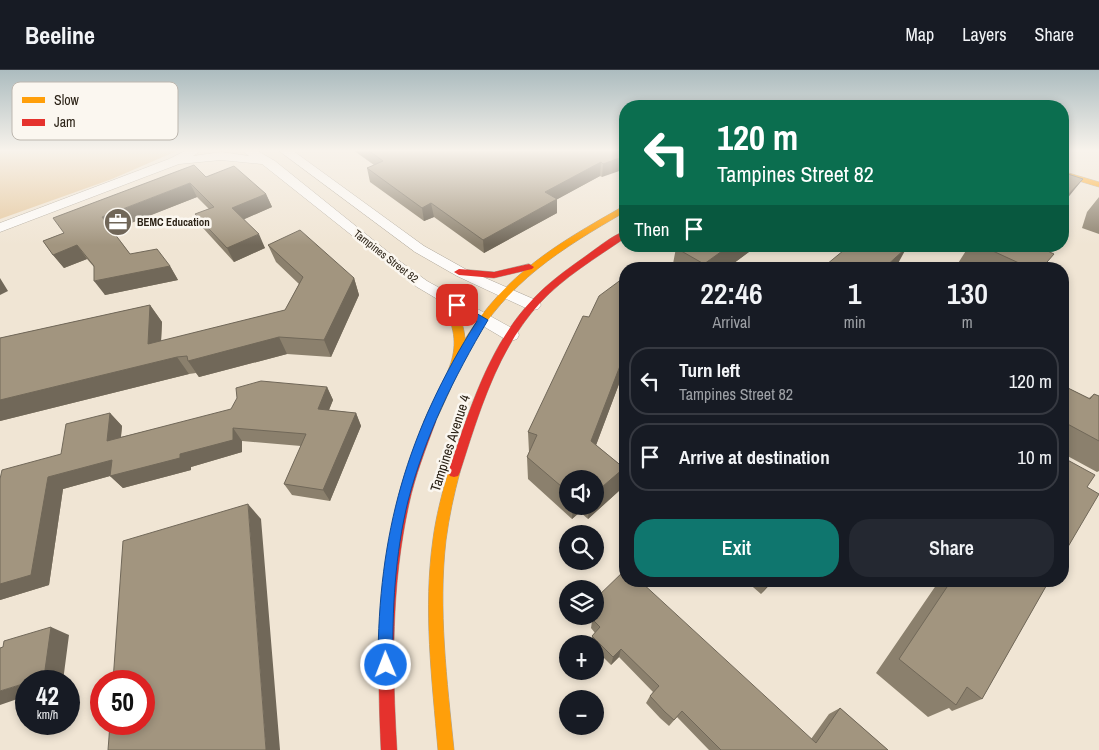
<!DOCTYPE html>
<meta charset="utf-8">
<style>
:root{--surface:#171b24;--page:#242831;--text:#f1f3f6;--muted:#9ea1a6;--line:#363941;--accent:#0f766e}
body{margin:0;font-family:"Archivo Narrow",sans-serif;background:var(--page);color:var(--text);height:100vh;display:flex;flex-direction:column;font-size:19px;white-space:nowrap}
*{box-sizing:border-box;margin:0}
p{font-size:16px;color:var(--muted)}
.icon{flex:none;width:28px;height:28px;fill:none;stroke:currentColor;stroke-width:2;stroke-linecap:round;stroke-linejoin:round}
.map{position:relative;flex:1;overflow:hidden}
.details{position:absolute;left:619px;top:192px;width:450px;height:325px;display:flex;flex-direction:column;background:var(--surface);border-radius:20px;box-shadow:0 2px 8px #0003}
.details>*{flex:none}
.top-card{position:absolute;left:619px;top:30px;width:450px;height:152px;border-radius:20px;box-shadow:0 2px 8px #0003;background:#0b6e4f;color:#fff;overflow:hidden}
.buttons{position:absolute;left:559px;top:400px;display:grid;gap:10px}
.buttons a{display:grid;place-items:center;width:45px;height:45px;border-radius:50%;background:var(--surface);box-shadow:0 2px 8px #0003;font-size:25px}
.speed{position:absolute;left:15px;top:600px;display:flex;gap:10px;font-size:25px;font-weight:700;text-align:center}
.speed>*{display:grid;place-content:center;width:65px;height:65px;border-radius:50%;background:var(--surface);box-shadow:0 2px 8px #0003;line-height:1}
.speed small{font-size:12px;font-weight:400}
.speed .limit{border:8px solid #d22;background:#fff;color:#111}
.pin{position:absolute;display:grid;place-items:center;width:42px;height:42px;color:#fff;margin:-21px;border-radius:10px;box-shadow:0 2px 8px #0006}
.me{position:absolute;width:55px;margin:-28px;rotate:359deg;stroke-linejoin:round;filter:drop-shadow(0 0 4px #0008)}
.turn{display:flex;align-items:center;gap:18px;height:105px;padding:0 15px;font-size:22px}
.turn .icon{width:65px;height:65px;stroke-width:2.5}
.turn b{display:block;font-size:35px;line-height:42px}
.then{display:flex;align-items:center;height:48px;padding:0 15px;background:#0003;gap:10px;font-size:19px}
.eta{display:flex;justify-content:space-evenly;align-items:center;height:85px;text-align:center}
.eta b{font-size:30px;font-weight:600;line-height:35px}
.cta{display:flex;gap:10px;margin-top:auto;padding:10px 15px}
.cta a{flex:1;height:58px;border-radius:20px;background:var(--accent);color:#fff;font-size:20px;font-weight:600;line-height:58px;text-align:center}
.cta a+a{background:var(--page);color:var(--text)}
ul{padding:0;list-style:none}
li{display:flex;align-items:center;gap:15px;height:68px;margin:0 10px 8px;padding:0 5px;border:2px solid var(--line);border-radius:20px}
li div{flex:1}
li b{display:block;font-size:19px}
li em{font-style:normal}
header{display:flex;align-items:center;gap:30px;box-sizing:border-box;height:70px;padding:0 25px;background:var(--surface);border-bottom:1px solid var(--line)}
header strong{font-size:24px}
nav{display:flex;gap:28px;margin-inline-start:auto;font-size:18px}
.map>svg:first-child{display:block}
.green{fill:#e5c89e}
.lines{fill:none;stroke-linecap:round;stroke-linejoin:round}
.street-casing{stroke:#ada598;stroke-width:1}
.slow-casing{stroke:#ada598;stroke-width:1}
.jam-casing{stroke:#ada598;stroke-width:1}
.street{fill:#fdfbf9;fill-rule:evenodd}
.slow{fill:#ff9f0a;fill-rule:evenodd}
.jam{fill:#e5322d;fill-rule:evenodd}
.wall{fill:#8b806d;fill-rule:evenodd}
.shaded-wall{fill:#716859}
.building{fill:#a2957f;stroke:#716859}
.route{fill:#1a73e8;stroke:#114b97}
.labels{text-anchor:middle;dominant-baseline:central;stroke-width:5;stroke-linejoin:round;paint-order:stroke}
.far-poi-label{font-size:11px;font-weight:bold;fill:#2b2216;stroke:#fbf7f0;text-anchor:start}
.far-street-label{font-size:11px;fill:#2b2216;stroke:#fbf7f0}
.street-label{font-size:14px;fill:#2b2216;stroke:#fbf7f0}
.key{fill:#fbf7f0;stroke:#bdb7af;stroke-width:1}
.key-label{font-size:14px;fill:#2b2216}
</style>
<header>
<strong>Beeline</strong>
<nav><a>Map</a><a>Layers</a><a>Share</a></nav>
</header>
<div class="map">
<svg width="1099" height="680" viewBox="0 0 1099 680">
<rect width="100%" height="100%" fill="#f0e5d4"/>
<!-- green -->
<path class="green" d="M0 80H179L112 109 0 149Z"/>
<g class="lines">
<defs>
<path id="street" d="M187 80H202L193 86 221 82 249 86 241 80H256L275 91 398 190 427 211 517 261 519 265 517 269 511 271 505 269 417 217 262 94 221 90 179 94 0 162V153L169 89Z
M278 80H292L424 176 467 200 538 231 541 235 538 239 533 240 528 239 457 206 415 182Z"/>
<path id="slow" d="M1062 101 1099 112V117L1062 106Z
M622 137H625V142C561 179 507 212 470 278 456 303 447 329 434 354H426L424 351C446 300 472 279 437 226L439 224H445C456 238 464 252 465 269 507 203 555 175 622 137Z
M454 397 458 398 460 402C454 424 449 447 446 470 438 539 447 611 454 680H438C432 610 423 539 433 469 436 446 442 424 448 402L450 398Z"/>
<path id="jam" d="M625 161V168C596 188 564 207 540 233 497 280 479 343 460 402L458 406 454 407 450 406 448 402C469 342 488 276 533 229 548 213 566 200 583 188 596 179 611 166 625 161Z
M529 194 534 197 532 199 494 208 459 205 454 202 459 199 494 202Z
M430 346 434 348 436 351C426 378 415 406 409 434 391 516 392 597 397 680H381C377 597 377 515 397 434 403 406 414 378 424 351L426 348Z"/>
</defs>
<!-- street casing -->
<use href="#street" class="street-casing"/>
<!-- slow casing -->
<use href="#slow" class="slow-casing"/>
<!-- jam casing -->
<use href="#jam" class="jam-casing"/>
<!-- street -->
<use href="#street" class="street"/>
<!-- slow -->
<use href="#slow" class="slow"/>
<!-- jam -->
<use href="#jam" class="jam"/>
</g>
<!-- wall -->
<path class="wall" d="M353 80H625L602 107 600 106 557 129V143L484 183 434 147 424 151 370 112 367 98 374 95Z
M206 107 266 124 272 137 244 149 265 178 234 192 203 158 195 144 209 139 197 127 112 160 130 184 170 196 178 210 105 225 94 197 87 189 64 198 53 185 43 171Z
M1099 127V164L1082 158 1087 142Z
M268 175 354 208 359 225 331 287 287 284 199 307 196 303 189 304 0 351V268L150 235 162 252 161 271 285 240 299 214 276 192Z
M757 176 726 199H672L676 178Z
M910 176H921L917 180Z
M969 176H1037L1042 199H957L955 198Z
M625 211V298L596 375 624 398 620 420 588 449 580 442 572 449 528 409 527 387 529 382 528 362 589 247ZM568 409H595V436H568Z
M1062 315 1089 328 1094 324 1099 326V401L1097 402 1062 383Z
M327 317 333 330 329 340 356 343 361 356 330 431 292 425 284 414 301 376 242 371V382L191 397V400L123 418 110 406 63 419 49 515 0 530V409L61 384 110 343 122 356 121 367Z
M746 511H773L761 524Z
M939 511H1049L982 629 952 641 949 638 928 647 876 603Z
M595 529 811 669 829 644 840 638 888 680H709L677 647 669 656 660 648 646 633 650 626 653 622 619 587 611 595 595 579V574H591L592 566 595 563 591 558 592 551 588 546H595Z"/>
<!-- shaded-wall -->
<path class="shaded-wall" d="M625 86V99L602 107 603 94Z
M601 92 600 106 545 136V122Z
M1083 109 1062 135V131Z
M190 113 197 127 111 161 102 147Z
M266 124 272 137 238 152 232 138Z
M557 129V143L484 183 483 170Z
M431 133 434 147 424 151 422 138Z
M259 164 265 178 234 192 227 178Z
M77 175 87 189 64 198 53 185Z
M729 176H757L726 199H703L704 194Z
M907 177 895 199H883Z
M170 196 178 210 105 225 94 211Z
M0 208 8 221 0 225Z
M354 208 359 225 331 287 324 270Z
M150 235 162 252 160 291 148 274Z
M279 267 287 284 199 307 188 291Z
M625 283V298L589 394 591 371Z
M177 287 189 304 0 351V330Z
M327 317 333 330 324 352 318 339Z
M110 343 122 356 119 384 107 371Z
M356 343 361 356 330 431 323 420Z
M233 358 242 371V382L191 397V400L123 418 110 406 63 419 49 515 0 530V514L48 407 112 390 180 384Z
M624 398 620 420 588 449 589 436H595V423Z
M248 434 261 449 280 680H266Z
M573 436H580V442L572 449Z
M771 511H773L761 524Z
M51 557 69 565 63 611H30Z
M621 579 619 587 611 595 613 587Z
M26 613V626L0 635V621Z"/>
<!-- building -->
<path class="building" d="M368 80H625V86L603 94 601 92 545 122 557 129 483 170 431 133 422 138 367 98 383 91Z
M194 95 206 107 234 96 266 124 232 138 259 164 227 178 195 144 214 137 190 113 102 147 130 184 157 179 170 196 94 211V196L77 175 53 185 43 171 64 163 53 148Z
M1062 102 1083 109 1062 131Z
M300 160 354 208 324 270 279 267 188 291 187 286 177 287 0 330V268L150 235 148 274 285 240 303 207 268 175Z
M678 176H729L704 194 676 178Z
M849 176H905L907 177 883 199H821Z
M982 176H1037L1054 184 1041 199H1032Z
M622 209 625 211V283L591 371 624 398 595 423V409H568V422L527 387 537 365 528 362 583 246 589 247 599 226Z
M261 311 327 317 318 339 356 343 323 420 284 414 306 364 233 358V370L180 384V388L110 406 112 390 48 407 31 505 0 514V409L2 400 61 384 66 354 110 343 107 371 231 339 237 328 236 318Z
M1062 315 1090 329 1094 324 1099 326V371L1062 351Z
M1062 387 1095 405 1087 417 1099 424 1062 487Z
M248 434 266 680H108L110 654H144V611H113L123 471Z
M625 500V511H640L816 673 840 638 888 680H721L682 641 674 650 665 642 650 626 659 616 621 579 613 587 592 566 600 557 592 549 597 545 595 543V529Z
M951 511H1049L982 629 967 617 956 635 899 589Z
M51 557 44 607 30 611H26V613L0 621V578L3 577 4 571Z"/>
<!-- sky -->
<linearGradient id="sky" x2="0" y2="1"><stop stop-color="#acbcbf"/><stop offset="0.46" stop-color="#f8f3ec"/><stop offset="1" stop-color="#f8f3ec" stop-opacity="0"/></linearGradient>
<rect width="1099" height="175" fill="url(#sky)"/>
<!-- route -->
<path class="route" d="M457 232 488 250C454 307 425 366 408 431 395 484 392 540 393 595L391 600 386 602 381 600 378 595C378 463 407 362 477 251L454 237 452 235Z"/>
<!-- icons -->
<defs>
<symbol id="office-disc" viewBox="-11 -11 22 22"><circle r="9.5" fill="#706658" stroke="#fbf7f0"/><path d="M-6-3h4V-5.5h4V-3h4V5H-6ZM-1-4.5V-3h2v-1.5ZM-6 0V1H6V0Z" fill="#fff"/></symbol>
</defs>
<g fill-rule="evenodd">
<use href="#office-disc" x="102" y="136" width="32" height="32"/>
</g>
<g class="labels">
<!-- far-poi labels -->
<g class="far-poi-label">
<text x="137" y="152">BEMC Education</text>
</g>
<!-- far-street labels -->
<g class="far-street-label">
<text transform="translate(386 186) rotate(38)">Tampines Street 82</text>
</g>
<!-- street labels -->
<g class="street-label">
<text transform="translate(450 373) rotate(-72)">Tampines Avenue 4</text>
</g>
</g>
<!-- legend -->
<rect x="12" y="12" width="166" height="58" rx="8" class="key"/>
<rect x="22" y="27" width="23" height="6" fill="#ff9f0a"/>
<rect x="22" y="49" width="23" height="7" fill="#e5322d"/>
<g class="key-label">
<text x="54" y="35">Slow</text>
<text x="54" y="57">Jam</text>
</g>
</svg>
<div class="buttons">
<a><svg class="icon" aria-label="sound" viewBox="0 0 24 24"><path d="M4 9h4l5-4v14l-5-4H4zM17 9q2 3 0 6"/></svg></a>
<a><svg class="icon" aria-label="search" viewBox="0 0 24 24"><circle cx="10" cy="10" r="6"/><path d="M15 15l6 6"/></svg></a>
<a><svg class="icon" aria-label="layers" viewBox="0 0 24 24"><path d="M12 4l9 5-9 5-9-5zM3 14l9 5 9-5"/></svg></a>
<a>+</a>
<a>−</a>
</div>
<div class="speed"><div>42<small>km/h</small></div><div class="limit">50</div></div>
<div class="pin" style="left:457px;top:235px;background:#d93025"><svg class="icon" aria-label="arrive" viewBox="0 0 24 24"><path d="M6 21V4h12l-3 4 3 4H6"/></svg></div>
<svg class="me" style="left:386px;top:595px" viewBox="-20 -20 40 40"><circle r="17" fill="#1a73e8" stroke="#fff" stroke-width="3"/><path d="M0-11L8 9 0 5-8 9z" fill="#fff"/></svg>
<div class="top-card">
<div class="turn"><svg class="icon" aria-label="left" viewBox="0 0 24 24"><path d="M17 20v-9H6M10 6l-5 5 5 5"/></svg><div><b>120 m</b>Tampines Street 82</div></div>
<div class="then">Then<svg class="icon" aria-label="arrive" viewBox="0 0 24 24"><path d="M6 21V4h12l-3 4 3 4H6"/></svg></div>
</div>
<section class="details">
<div class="eta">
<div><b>22:46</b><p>Arrival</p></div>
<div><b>1</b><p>min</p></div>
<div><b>130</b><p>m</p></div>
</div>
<ul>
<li><svg class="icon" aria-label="left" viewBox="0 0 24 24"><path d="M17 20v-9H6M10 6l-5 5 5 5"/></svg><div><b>Turn left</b><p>Tampines Street 82</p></div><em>120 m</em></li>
<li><svg class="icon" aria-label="arrive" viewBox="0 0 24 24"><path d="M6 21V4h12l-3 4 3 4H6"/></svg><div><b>Arrive at destination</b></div><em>10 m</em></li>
</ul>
<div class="cta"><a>Exit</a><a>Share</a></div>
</section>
</div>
